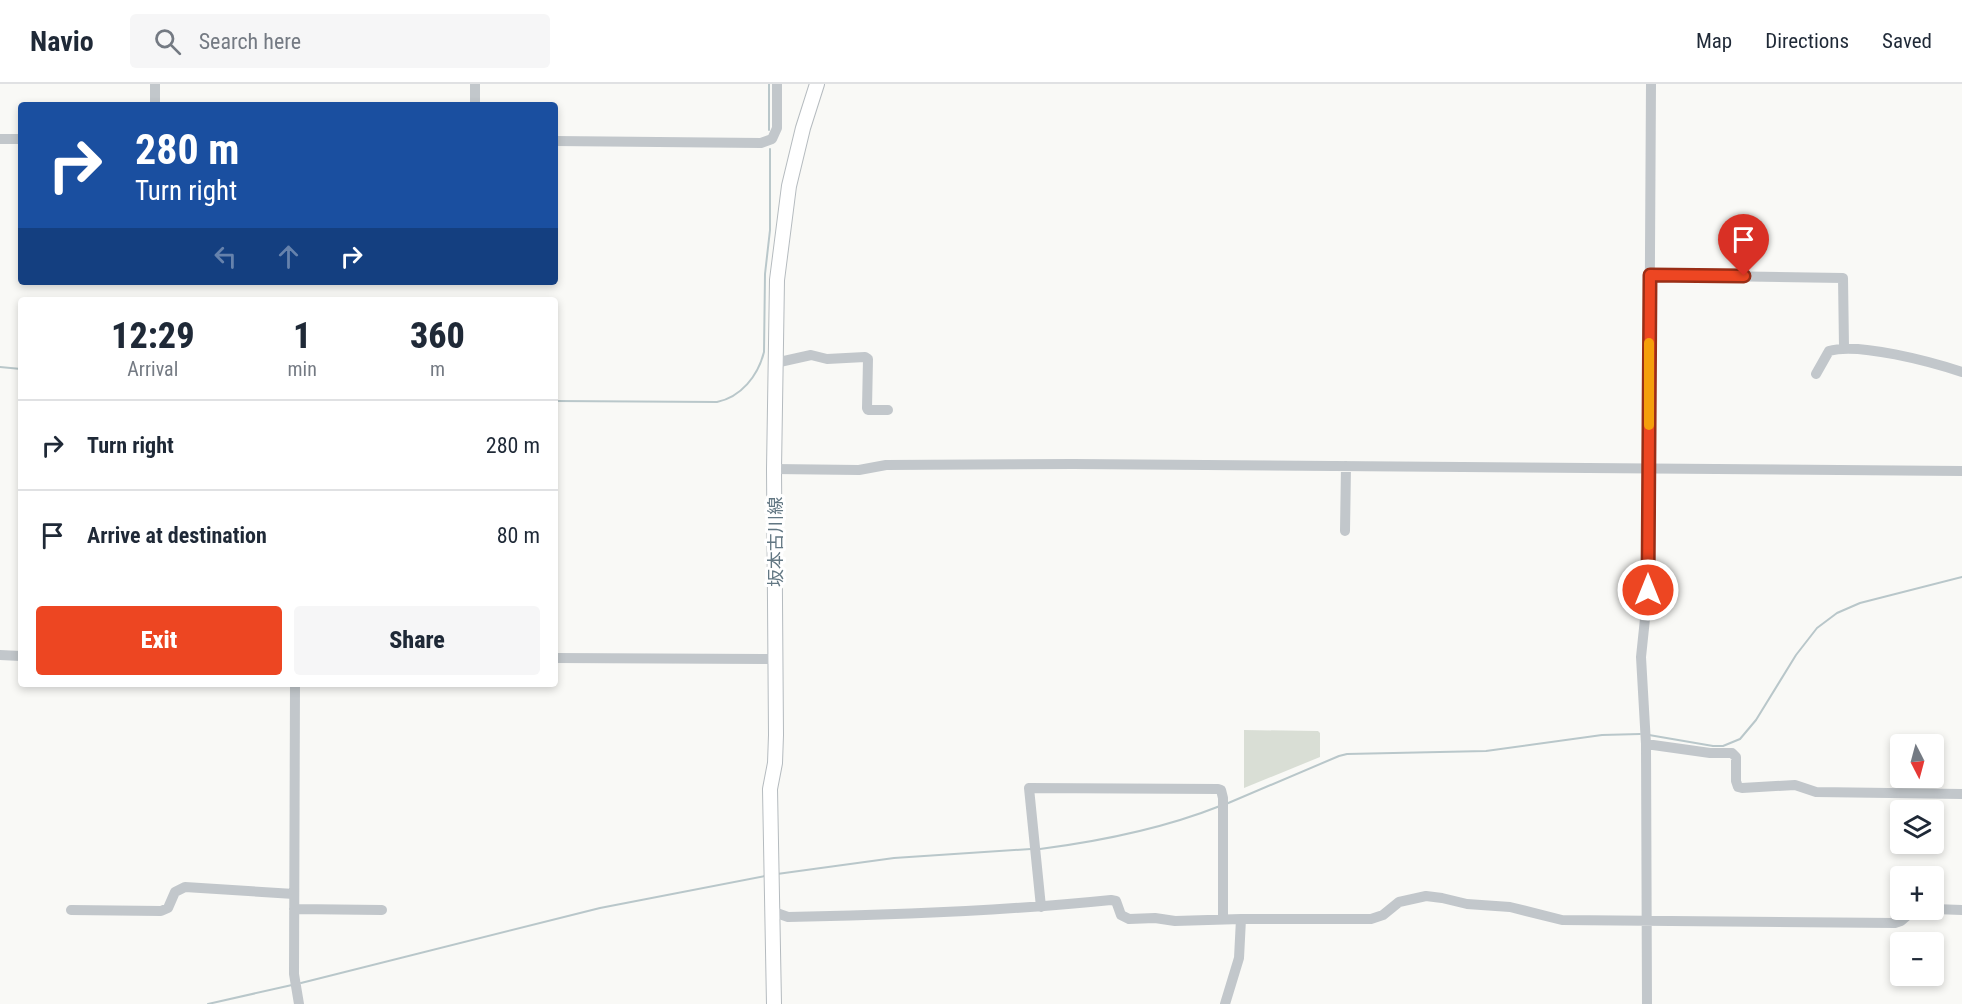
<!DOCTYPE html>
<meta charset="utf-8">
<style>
:root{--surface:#fff;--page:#f6f6f7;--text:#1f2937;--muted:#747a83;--line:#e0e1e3;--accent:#ed4622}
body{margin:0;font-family:"Roboto Condensed","Noto Sans JP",sans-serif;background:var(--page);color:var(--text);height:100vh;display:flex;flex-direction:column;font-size:22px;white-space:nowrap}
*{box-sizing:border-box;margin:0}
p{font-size:20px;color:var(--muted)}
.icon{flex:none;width:33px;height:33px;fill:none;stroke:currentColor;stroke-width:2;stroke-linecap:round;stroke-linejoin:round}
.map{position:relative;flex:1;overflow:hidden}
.sheet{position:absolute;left:18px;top:213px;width:540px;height:390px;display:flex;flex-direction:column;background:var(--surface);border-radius:6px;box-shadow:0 3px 9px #0003}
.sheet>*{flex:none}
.banner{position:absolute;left:18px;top:18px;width:540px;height:183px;border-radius:6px;box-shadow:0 3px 9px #0003;background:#1a4fa0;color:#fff;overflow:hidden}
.needle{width:39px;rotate:174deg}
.fabs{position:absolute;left:1890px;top:650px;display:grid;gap:12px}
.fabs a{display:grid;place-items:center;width:54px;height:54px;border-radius:6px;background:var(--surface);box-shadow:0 3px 9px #0003;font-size:30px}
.pin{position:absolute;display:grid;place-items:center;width:51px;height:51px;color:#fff;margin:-62px -26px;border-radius:50% 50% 50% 0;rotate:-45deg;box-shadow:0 0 6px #0007}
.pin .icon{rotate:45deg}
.me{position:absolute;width:66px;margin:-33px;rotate:0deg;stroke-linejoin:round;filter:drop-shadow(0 0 4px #0008)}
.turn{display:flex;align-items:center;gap:21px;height:126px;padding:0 18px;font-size:27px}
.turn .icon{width:78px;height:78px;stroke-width:2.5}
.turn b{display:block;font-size:42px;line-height:51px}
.lanes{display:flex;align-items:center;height:57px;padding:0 18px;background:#0003;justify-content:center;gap:30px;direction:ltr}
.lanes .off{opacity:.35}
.eta{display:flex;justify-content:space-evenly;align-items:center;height:102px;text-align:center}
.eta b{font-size:36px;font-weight:800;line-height:42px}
.button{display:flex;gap:12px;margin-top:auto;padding:12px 18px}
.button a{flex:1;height:69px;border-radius:6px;background:var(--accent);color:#fff;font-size:24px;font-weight:800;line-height:69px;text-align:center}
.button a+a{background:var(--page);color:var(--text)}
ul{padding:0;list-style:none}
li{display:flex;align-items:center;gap:18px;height:90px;padding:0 18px;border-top:2px solid var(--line)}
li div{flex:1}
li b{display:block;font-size:22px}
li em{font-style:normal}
header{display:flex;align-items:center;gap:36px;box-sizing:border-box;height:84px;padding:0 30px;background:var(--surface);border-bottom:2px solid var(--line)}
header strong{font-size:28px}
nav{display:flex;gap:33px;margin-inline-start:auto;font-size:21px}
.search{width:420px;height:54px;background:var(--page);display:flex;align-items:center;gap:15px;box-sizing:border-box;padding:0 21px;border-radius:6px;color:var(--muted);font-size:22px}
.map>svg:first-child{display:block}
.green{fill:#d9ded5}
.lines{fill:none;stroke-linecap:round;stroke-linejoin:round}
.stream{stroke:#b9c7ca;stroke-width:2}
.major-casing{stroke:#b5bbbf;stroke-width:16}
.minor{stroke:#c2c7cb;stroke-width:10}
.major{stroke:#fff;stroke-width:14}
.route-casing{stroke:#9a2e16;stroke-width:15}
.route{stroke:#ed4622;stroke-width:10}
.slow{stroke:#f59e0b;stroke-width:10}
.labels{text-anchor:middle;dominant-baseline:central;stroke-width:6;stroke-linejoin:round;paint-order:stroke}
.street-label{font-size:18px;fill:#627783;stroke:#fff}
</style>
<header>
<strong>Navio</strong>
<div class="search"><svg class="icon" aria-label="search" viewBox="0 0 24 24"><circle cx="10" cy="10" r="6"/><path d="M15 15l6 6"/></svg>Search here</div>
<nav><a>Map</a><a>Directions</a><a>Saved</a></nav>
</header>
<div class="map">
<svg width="1962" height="920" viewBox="0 0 1962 920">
<rect width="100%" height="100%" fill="#f9f9f6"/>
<!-- green -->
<path class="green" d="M1244 646 1318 647 1320 649V673L1244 704Z"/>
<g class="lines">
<!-- stream -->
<path class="stream" d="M769 46V0
M0 283 21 285
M555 317 717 318C741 313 758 292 764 268L765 190 770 146V65
M1649 651 1713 662H1723L1740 655 1756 636 1796 571 1817 544 1837 529 1860 519 1962 493
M1226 720 1339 672 1347 670 1486 667 1602 651 1640 650
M1040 765C1102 757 1162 745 1220 722
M777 790 894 774 1031 765
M301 899 600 824 765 792
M208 920 292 901"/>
<defs>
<path id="major" d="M774 920 770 705 775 679 776 651 774 385 777 196 789 102 803 44 817 0"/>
</defs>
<!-- major casing -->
<use href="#major" class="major-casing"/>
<!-- minor -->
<path class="minor" d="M155 21V0
M475 21V0
M0 55H21
M555 57 761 59 772 55 777 44V0
M1650 191 1843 194 1844 263
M775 279 811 271 827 275 865 273 868 275 867 324 868 326H888
M1816 290 1829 267C1858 258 1932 278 1962 288
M774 385 859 386 886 381 1073 380 1962 387
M1345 447 1346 382
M0 571 21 572
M555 574 775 575
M295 600 294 890 299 920
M1646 660 1710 669H1732L1736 673V697L1738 703 1742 704 1795 701 1816 708 1962 710
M1041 823 1029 704 1218 705 1221 706 1223 714V835
M294 825 382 826
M1934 825 1962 826
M71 826 161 827 168 824 175 808 185 803 294 810
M774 828 788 833C896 831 1004 827 1111 816L1116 817 1121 831 1129 835 1155 834 1175 837 1241 835H1371L1383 831 1399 818 1426 812 1442 814 1467 820 1510 823 1562 836 1895 839 1901 837 1915 825
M1225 920 1239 874 1241 835
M1647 920 1646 660 1641 573 1648 506 1651 0"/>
<!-- major -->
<use href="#major" class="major"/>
</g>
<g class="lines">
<defs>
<path id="route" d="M1648 506 1650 191 1744 192"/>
</defs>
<!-- route casing -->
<use href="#route" class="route-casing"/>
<!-- route -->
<use href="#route" class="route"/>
<!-- slow -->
<path class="slow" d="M1649 341V259"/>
</g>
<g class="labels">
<!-- street labels -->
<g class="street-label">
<text transform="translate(775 458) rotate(-90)">坂本古川線</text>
</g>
</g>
</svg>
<div class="fabs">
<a><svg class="needle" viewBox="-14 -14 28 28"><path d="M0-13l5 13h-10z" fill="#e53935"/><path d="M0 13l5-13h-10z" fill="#747a83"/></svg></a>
<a><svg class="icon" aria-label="layers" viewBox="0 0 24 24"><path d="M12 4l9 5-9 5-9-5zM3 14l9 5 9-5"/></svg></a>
<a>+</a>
<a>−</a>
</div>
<div class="pin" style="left:1744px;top:192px;background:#d93025"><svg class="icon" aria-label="arrive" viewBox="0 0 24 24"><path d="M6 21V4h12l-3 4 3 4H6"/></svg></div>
<svg class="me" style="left:1648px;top:506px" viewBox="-20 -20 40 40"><circle r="17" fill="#ed4622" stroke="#fff" stroke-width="3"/><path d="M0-11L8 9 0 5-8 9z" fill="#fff"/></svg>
<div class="banner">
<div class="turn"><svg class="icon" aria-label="right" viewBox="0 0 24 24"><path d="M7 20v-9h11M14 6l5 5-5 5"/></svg><div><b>280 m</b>Turn right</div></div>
<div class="lanes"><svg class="icon off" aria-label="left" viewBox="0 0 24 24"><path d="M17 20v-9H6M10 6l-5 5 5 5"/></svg><svg class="icon off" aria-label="ahead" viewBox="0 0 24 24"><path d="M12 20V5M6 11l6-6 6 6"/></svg><svg class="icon" aria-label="right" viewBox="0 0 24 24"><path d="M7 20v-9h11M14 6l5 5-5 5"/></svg></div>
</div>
<section class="sheet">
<div class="eta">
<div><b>12:29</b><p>Arrival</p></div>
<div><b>1</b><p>min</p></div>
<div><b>360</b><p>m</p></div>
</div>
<ul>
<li><svg class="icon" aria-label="right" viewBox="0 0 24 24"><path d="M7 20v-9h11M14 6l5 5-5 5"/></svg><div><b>Turn right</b></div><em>280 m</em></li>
<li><svg class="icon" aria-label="arrive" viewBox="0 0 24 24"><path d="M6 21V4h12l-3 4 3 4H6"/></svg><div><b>Arrive at destination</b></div><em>80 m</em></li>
</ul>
<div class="button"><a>Exit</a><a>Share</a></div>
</section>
</div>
